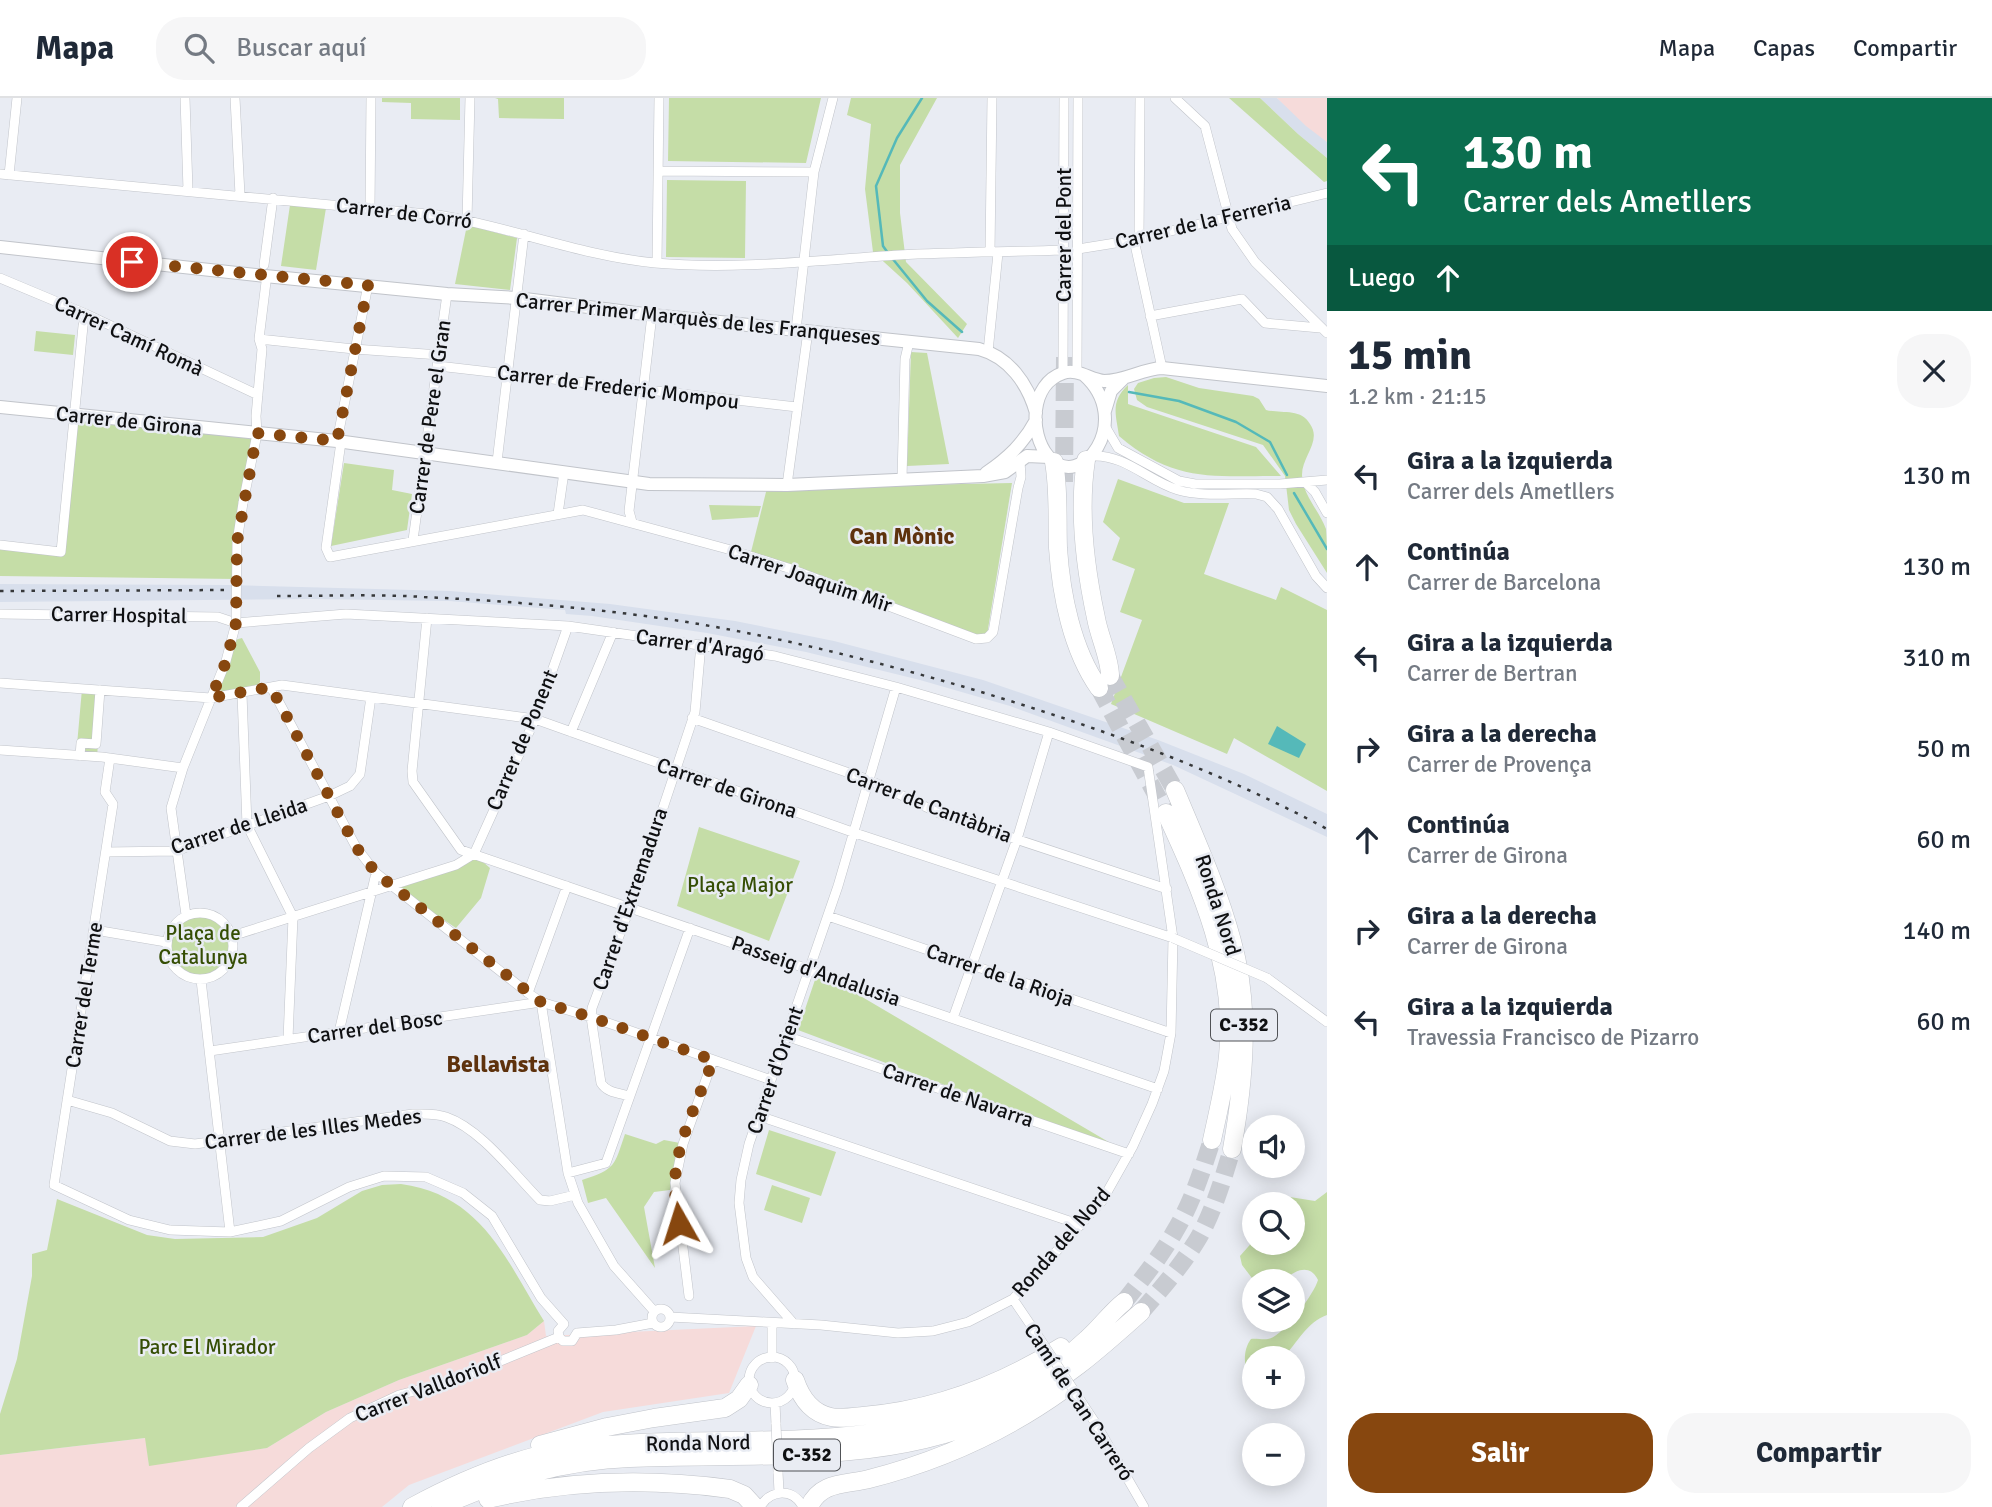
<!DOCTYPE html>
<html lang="es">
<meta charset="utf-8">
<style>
:root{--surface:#fff;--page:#f6f6f7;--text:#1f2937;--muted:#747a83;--line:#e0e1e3;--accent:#87470f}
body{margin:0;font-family:Signika,sans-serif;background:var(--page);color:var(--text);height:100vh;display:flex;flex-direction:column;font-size:26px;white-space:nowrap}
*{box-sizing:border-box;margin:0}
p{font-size:23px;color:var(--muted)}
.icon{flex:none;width:38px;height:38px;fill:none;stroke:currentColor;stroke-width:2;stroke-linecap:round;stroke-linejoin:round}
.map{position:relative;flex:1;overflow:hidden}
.sheet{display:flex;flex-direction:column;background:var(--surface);width:665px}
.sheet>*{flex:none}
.top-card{background:#0b6e4f;color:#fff;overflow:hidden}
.buttons{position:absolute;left:1242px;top:1017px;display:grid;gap:14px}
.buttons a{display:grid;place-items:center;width:63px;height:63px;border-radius:50%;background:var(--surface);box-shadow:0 4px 18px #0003;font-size:35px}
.pin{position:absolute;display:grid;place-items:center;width:60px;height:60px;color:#fff;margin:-30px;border:4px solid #fff;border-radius:50%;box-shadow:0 2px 7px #0007}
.me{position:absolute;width:77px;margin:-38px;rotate:354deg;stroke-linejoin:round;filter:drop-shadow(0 0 5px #0008)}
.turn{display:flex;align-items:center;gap:24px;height:147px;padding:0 21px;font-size:32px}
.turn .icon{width:91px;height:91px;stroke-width:2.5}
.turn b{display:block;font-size:49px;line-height:60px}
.then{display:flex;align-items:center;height:66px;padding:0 21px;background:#0003;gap:14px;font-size:26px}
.round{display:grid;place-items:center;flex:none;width:74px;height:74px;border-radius:28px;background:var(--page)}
.head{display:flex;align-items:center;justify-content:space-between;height:119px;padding:0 21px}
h1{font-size:42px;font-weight:700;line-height:52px}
.action{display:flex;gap:14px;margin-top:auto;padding:14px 21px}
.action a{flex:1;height:80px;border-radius:28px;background:var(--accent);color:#fff;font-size:28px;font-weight:700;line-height:80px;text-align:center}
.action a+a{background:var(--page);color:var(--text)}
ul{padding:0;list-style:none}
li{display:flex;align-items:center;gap:21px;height:91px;padding:0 21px}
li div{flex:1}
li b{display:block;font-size:26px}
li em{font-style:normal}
header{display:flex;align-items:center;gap:42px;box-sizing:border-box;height:98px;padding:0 35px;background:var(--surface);border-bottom:2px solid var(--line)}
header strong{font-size:33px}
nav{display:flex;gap:38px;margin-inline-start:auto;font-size:24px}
.search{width:490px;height:63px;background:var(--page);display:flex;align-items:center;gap:18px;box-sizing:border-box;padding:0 24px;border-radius:28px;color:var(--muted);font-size:26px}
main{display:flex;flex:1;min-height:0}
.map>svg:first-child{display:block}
.built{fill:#d8dfec}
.industrial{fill:#f6dbda}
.green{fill:#c5dda7}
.water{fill:#55b9b9}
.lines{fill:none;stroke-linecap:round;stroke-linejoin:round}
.stream{stroke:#55b9b9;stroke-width:2.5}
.highway-tunnel{stroke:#c8cbd1;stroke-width:18;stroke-dasharray:18 9;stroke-linecap:butt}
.street-casing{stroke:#c1c4ca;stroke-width:10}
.secondary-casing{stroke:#c1c4ca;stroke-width:14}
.highway-casing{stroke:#c1c4ca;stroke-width:19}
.street{stroke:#fff;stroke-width:9}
.secondary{stroke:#fff;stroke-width:12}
.highway{stroke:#fff;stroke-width:18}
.rail{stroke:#36383a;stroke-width:2.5;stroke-dasharray:3.5 7;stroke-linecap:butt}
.street-bridge-casing{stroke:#c1c4ca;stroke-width:10;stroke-linecap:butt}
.street-bridge{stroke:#fff;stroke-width:9}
.route{stroke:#87470f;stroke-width:12;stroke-dasharray:0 21.6}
.labels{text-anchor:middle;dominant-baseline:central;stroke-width:5;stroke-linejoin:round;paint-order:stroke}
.shield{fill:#e9ecf3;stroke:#505256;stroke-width:2}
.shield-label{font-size:19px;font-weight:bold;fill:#0f1012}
.street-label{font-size:21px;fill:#0f1012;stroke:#e9ecf3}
.park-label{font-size:21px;fill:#354e04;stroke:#e9ecf3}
.neighbourhood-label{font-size:23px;font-weight:bold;fill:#5e320d;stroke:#e9ecf3}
.quarter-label{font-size:24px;font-weight:bold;fill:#5e320d;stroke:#e9ecf3}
</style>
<header>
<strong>Mapa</strong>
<div class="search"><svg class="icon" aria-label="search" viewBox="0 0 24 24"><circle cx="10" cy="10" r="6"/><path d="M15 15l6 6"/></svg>Buscar aquí</div>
<nav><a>Mapa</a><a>Capas</a><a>Compartir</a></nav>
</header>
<main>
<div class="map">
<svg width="1327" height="1409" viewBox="0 0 1327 1409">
<rect width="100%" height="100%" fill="#e9ecf3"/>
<!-- built -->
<path class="built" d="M1260 0H1277L1327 44V60L1298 36Z
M0 486 228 487 450 493 610 506 735 523 834 543 983 582 1158 642 1244 676 1327 716V739L1173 667 1010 608 920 582 806 554 707 535 592 518 566 516 565 512 449 503 312 501 0 504Z"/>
<!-- industrial -->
<path class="industrial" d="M1277 0H1327V44L1306 28Z
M544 1223 546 1238 756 1228 729 1295 603 1314 409 1387 382 1409H0V1357L146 1340 149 1367 267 1350 326 1314 399 1282 527 1237Z"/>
<!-- green -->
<path class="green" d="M382 0H460V22L411 21V5L382 4Z
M495 0H564V21L499 20 498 1Z
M669 0H821L806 65 668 63Z
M851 0H937L900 67V115L906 164 967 226 958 240 907 185 873 154 865 91 871 26 847 17Z
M1229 0H1260L1298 36 1327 60V83L1324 84Z
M667 82 746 83 745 160 666 159Z
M290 107 326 110 316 172 281 168Z
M467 127 517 140 510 192 455 186Z
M36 233 75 237 73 257 34 253Z
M911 254 927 255 949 366 907 368Z
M1166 279 1199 290 1253 298 1259 301 1266 312C1281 316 1301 310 1310 326 1322 343 1302 358 1302 377 1303 398 1319 412 1326 431 1327 443 1327 462 1327 475L1296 426 1289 412 1285 378 1263 347 1147 309 1137 302 1134 291 1138 285 1154 280Z
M1128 287V306L1256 349 1281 378C1214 378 1174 385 1119 338 1116 316 1110 304 1128 287Z
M74 317 257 336 236 481 0 478V447L60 453Z
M344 365 394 372 392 392 412 396 407 432 331 448Z
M1118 381 1184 405H1229L1204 476 1276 502 1281 489 1327 512V693L1234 640 1227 656 1111 606 1142 522 1120 514 1135 471 1112 462 1120 440 1103 424Z
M1012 385 987 537H977L751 454 767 390Z
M709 407 761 408 758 419 712 422Z
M242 540 260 574V584L256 588 223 596 218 587 235 542Z
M82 591 102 592 97 659 76 658Z
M699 729 800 763 769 843 677 808Z
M474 756 490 770 481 800 456 830 397 791 455 769Z
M171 848a32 32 0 1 1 64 0a32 32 0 1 1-64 0Z
M818 873 1129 1056 798 932Z
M769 1032 836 1054 821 1098 756 1076Z
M625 1036 656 1046 664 1042 680 1045 670 1092 654 1094 644 1109 655 1170 606 1100 588 1105 582 1082C616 1071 614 1068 625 1036Z
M401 1086C482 1097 506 1162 544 1223L527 1237 399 1282 326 1314 267 1350 149 1368 145 1340 0 1357V1316L17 1261 32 1178V1156L47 1152 57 1101 147 1137 175 1141 263 1139 317 1120 362 1093 382 1087Z
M772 1087 810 1100 802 1125 764 1112Z
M1327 1094V1217C1307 1224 1297 1245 1283 1260H1255V1296C1247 1280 1239 1257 1251 1241 1256 1240 1262 1242 1268 1241 1283 1239 1314 1196 1318 1182 1310 1165 1294 1172 1284 1183L1255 1184 1242 1167 1240 1158 1255 1141V1144H1293V1106H1264L1266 1101 1271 1096 1315 1103Z"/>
<!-- water -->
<path class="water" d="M1277 628 1306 646 1299 660 1268 646Z"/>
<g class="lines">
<!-- stream -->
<path class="stream" d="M888 155 883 148 876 88 897 40 922 0
M892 160 927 203 962 234
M1129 294 1179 303 1236 324 1270 344 1287 377
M1294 395 1327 451"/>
<!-- highway-tunnel -->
<path class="highway-tunnel" d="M1064 384 1065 259
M1110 578 1175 692
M1099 590 1166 715
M1124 1204C1142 1181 1161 1158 1175 1133 1192 1105 1202 1073 1212 1042
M1141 1214C1162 1190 1183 1166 1199 1139 1214 1112 1223 1081 1232 1051"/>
<defs>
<path id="street" d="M185 0 188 92
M235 0 240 97
M1175 0 1205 28 1232 131 1255 164 1327 235
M658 73 814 74
M0 76 438 117C511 129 581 158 655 165 737 172 818 162 899 157 954 154 1009 154 1064 152
M9 77 17 0
M370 110 371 0
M467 122 470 0
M1139 141 1140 0
M1134 142 1162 270
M1078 151 1134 142 1327 95
M990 154 992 0
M657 165 659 0
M264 167 273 100
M0 180 86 216 258 297
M1150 218 1242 201 1265 225 1320 230
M796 232 814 74 833 0
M259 241 354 251 440 257
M988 254 998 155
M438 268 797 309
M1077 274 1078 0
M1063 275 1064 0
M1105 328 1118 350 1179 383 1195 386H1280L1327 382
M337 343 368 187
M341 344 326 450 330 459 583 412 731 452 788 470 976 541 987 540 993 534 1018 390 1021 379 1020 363
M1092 358C1125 356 1148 383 1178 392 1202 399 1231 395 1256 396L1267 399 1278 411 1316 478 1327 490
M497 364 524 136
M902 381 905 261 909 244
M1306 385 1315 394 1327 415
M787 387 808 233
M243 405 257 336 256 318 262 251 259 241 266 184
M558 416 564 374
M632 424 629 413 652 217
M413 442 447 196
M0 447 61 454 83 228 86 216
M0 516 218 519 236 525 346 516 568 528 775 558 896 589 1049 634 1148 669 1173 840 1171 935 1164 973 1152 1006 1133 1048 1102 1103 1013 1201 968 1224 933 1233 898 1235 821 1227 670 1219
M427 520 412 673 413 684 461 752 1158 991
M0 585 211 600 282 587 535 621 855 735 1173 840
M271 589 356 749 376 775 528 895 541 904 591 919 771 982
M242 596 247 727 293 819 288 941
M692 620 869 682 943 717 1167 791
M571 634 613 534
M0 652 102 659 183 670
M80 658 81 645 96 646 100 592
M110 660 105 694 113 706 54 1087 129 1122 170 1132 230 1134 281 1123 349 1089 384 1078 426 1079 463 1095 492 1118 541 1200 564 1226
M106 754 176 753 329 698 350 688 360 676 371 599
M474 756 535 621 568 528
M167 848a33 33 0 1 1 66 0a33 33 0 1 1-66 0Z
M186 817 171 710 183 670 226 563 236 525
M828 818 1171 935
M95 832 166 844
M232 838 456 767 474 756
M1267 880 1327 924
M201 882 230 1134
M528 895 567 788
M541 904 568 1075 578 1105 614 1168 654 1213
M953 920 1017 741 1049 634
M339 934 376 775
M786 938 1129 1056
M210 953 541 904
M630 998C619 995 607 995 601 985L591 919 592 910 630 809 695 614 701 546
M67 1002 112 1015 170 1043 195 1046 413 1016C424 1016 435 1015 446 1019 481 1031 514 1076 540 1102L550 1103 575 1097
M759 1018 1081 1127
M568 1075 606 1065 690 830
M689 1198 675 1085 683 1046 713 962
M1013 1201 1032 1229
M652 1220a9 9 0 1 1 18 0a9 9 0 1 1-18 0Z
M564 1226 558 1233 559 1239 563 1243H572L577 1235
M794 1226 753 1179 746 1160 739 1105 741 1082 749 1046 838 788 896 589
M577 1235 616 1232 653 1225
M749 1282a23 23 0 1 1 46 0a23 23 0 1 1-46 0Z
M772 1260V1225
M775 1305 776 1326
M1096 1326 1144 1409
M778 1374 779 1394
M241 1409 309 1350 350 1320 399 1297 449 1284 559 1239
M760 1409C771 1391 793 1390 803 1409"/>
<path id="secondary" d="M0 149 265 178 447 196 517 200 652 217 979 251C1009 259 1028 286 1036 315
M1084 277C1135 322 1081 397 1048 358 1029 335 1030 286 1063 275 1077 270 1091 282 1104 283 1125 283 1142 271 1162 270L1327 288
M0 309 337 343 649 386 787 387 983 378 1005 374 1027 358 1049 359
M1105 313 1111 293 1123 281
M986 375C1008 360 1023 346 1036 322"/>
<path id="highway" d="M1086 362C1078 414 1085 469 1096 520 1099 538 1110 560 1110 578
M1054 364C1059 392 1057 421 1058 450 1061 496 1072 552 1099 590
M1175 692C1196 742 1218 791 1232 843 1251 911 1244 983 1232 1051
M1166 715C1201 791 1237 871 1228 958 1225 986 1218 1014 1212 1042
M795 1282C801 1300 811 1315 831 1319 840 1321 853 1319 863 1318 933 1312 1001 1287 1061 1249
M540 1347 607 1329 654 1320 725 1310 739 1301 749 1287
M488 1401C568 1382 648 1380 730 1391L744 1397 755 1409
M412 1409C460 1383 511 1361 565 1352 713 1330 864 1365 1004 1297 1034 1283 1063 1264 1087 1241 1100 1230 1110 1215 1124 1204
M441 1409C498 1381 567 1362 630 1360 757 1354 892 1370 1010 1311 1059 1287 1101 1250 1141 1214
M809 1409C821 1383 845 1387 869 1381 940 1363 1003 1335 1063 1292"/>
</defs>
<!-- street casing -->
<use href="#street" class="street-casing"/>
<!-- secondary casing -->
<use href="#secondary" class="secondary-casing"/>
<!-- highway casing -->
<use href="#highway" class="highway-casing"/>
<!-- street -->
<use href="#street" class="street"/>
<!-- secondary -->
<use href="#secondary" class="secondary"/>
<!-- highway -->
<use href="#highway" class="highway"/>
<!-- rail -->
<path class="rail" d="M0 493 230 492
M277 498C326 498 376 496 424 499 508 503 592 510 674 522 771 537 867 561 961 588 1086 625 1212 669 1327 731"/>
<defs>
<path id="street-bridge" d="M236 525 237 444 243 405
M1173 840 1267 880
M1032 1229 1096 1326
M776 1326 778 1374"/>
</defs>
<!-- street-bridge casing -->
<use href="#street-bridge" class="street-bridge-casing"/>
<!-- street-bridge -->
<use href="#street-bridge" class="street-bridge"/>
</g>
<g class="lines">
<!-- route -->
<path class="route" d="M132 164 368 187 337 343 257 335 237 444 236 525 226 564 211 600 271 589 356 749 376 775 541 904 591 919 713 962C699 1002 675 1045 675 1087 675 1100 677 1113 679 1125"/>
</g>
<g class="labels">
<!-- shield labels -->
<g class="shield">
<rect x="1211" y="911.5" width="66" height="31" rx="5"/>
<rect x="774" y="1341.5" width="66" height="31" rx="5"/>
</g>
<g class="shield-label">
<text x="1244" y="927">C-352</text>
<text x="807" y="1357">C-352</text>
</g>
<!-- street labels -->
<g class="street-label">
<text transform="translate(404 115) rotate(7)">Carrer de Corró</text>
<text transform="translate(1203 124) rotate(-13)">Carrer de la Ferreria</text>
<text transform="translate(1064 137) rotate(-90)">Carrer del Pont</text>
<text transform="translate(698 221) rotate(6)">Carrer Primer Marquès de les Franqueses</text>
<text transform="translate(129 238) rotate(25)">Carrer Camí Romà</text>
<text transform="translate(618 289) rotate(7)">Carrer de Frederic Mompou</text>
<text transform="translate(430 319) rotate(-82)">Carrer de Pere el Gran</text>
<text transform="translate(129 323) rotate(6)">Carrer de Girona</text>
<text transform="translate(810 480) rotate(19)">Carrer Joaquim Mir</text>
<text transform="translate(119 517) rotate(1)">Carrer Hospital</text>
<text transform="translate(700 547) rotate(8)">Carrer d'Aragó</text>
<text transform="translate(522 642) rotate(-67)">Carrer de Ponent</text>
<text transform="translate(727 690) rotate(19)">Carrer de Girona</text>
<text transform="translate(929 707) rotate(21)">Carrer de Cantàbria</text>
<text transform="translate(239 728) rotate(-18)">Carrer de Lleida</text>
<text transform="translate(630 801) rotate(-71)">Carrer d'Extremadura</text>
<text transform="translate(1218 807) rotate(72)">Ronda Nord</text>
<text transform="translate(816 873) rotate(19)">Passeig d'Andalusia</text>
<text transform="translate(1000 877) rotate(19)">Carrer de la Rioja</text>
<text transform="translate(84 897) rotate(-81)">Carrer del Terme</text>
<text transform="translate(375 929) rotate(-8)">Carrer del Bosc</text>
<text transform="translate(775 972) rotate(-71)">Carrer d'Orient</text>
<text transform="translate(958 997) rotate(19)">Carrer de Navarra</text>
<text transform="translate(313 1031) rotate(-7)">Carrer de les Illes Medes</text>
<text transform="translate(1061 1144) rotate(-49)">Ronda del Nord</text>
<text transform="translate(428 1290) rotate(-21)">Carrer Valldoriolf</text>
<text transform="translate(1079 1304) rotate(57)">Camí de Can Carreró</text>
<text transform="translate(698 1345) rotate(-1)">Ronda Nord</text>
</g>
<!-- park labels -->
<g class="park-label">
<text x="740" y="787">Plaça Major</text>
<text x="203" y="835">Plaça de<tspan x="203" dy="24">Catalunya</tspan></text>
<text x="207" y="1249">Parc El Mirador</text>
</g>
<!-- neighbourhood labels -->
<g class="neighbourhood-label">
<text x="902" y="438">Can Mònic</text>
</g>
<!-- quarter labels -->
<g class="quarter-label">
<text x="498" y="966">Bellavista</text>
</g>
</g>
</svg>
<div class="buttons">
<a><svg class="icon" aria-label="sound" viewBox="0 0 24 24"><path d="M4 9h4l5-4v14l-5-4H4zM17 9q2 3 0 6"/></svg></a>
<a><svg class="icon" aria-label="search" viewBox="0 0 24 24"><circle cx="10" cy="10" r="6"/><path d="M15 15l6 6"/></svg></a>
<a><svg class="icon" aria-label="layers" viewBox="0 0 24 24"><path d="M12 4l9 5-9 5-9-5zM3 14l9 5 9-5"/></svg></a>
<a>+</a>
<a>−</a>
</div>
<div class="pin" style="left:132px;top:164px;background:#d93025"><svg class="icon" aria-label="arrive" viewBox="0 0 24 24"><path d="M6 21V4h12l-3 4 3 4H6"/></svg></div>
<svg class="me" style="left:679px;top:1125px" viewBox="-20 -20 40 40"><path d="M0-17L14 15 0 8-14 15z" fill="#87470f" stroke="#fff" stroke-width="4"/></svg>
</div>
<section class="sheet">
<div class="top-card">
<div class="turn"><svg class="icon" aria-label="left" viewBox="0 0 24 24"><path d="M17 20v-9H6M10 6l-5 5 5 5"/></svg><div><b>130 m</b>Carrer dels Ametllers</div></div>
<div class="then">Luego<svg class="icon" aria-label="ahead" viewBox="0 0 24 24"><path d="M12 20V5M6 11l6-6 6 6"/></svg></div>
</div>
<div class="head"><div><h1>15 min</h1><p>1.2 km · 21:15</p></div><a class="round"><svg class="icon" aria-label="close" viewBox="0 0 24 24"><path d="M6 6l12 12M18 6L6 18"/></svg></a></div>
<ul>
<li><svg class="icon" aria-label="left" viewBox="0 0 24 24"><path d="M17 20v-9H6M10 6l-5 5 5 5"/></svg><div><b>Gira a la izquierda</b><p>Carrer dels Ametllers</p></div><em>130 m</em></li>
<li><svg class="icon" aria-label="ahead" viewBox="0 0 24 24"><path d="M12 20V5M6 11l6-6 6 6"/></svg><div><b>Continúa</b><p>Carrer de Barcelona</p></div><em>130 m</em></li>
<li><svg class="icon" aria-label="left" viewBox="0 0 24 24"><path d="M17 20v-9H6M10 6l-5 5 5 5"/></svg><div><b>Gira a la izquierda</b><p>Carrer de Bertran</p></div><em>310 m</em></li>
<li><svg class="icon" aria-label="right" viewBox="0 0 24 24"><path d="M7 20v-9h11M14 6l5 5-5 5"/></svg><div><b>Gira a la derecha</b><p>Carrer de Provença</p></div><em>50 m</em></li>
<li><svg class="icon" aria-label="ahead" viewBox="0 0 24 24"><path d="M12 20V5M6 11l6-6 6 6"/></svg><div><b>Continúa</b><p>Carrer de Girona</p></div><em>60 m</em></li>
<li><svg class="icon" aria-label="right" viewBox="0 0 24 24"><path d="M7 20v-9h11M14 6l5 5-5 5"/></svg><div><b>Gira a la derecha</b><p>Carrer de Girona</p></div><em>140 m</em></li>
<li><svg class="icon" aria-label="left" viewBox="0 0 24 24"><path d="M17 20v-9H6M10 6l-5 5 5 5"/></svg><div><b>Gira a la izquierda</b><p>Travessia Francisco de Pizarro</p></div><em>60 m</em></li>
</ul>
<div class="action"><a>Salir</a><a>Compartir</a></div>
</section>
</main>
